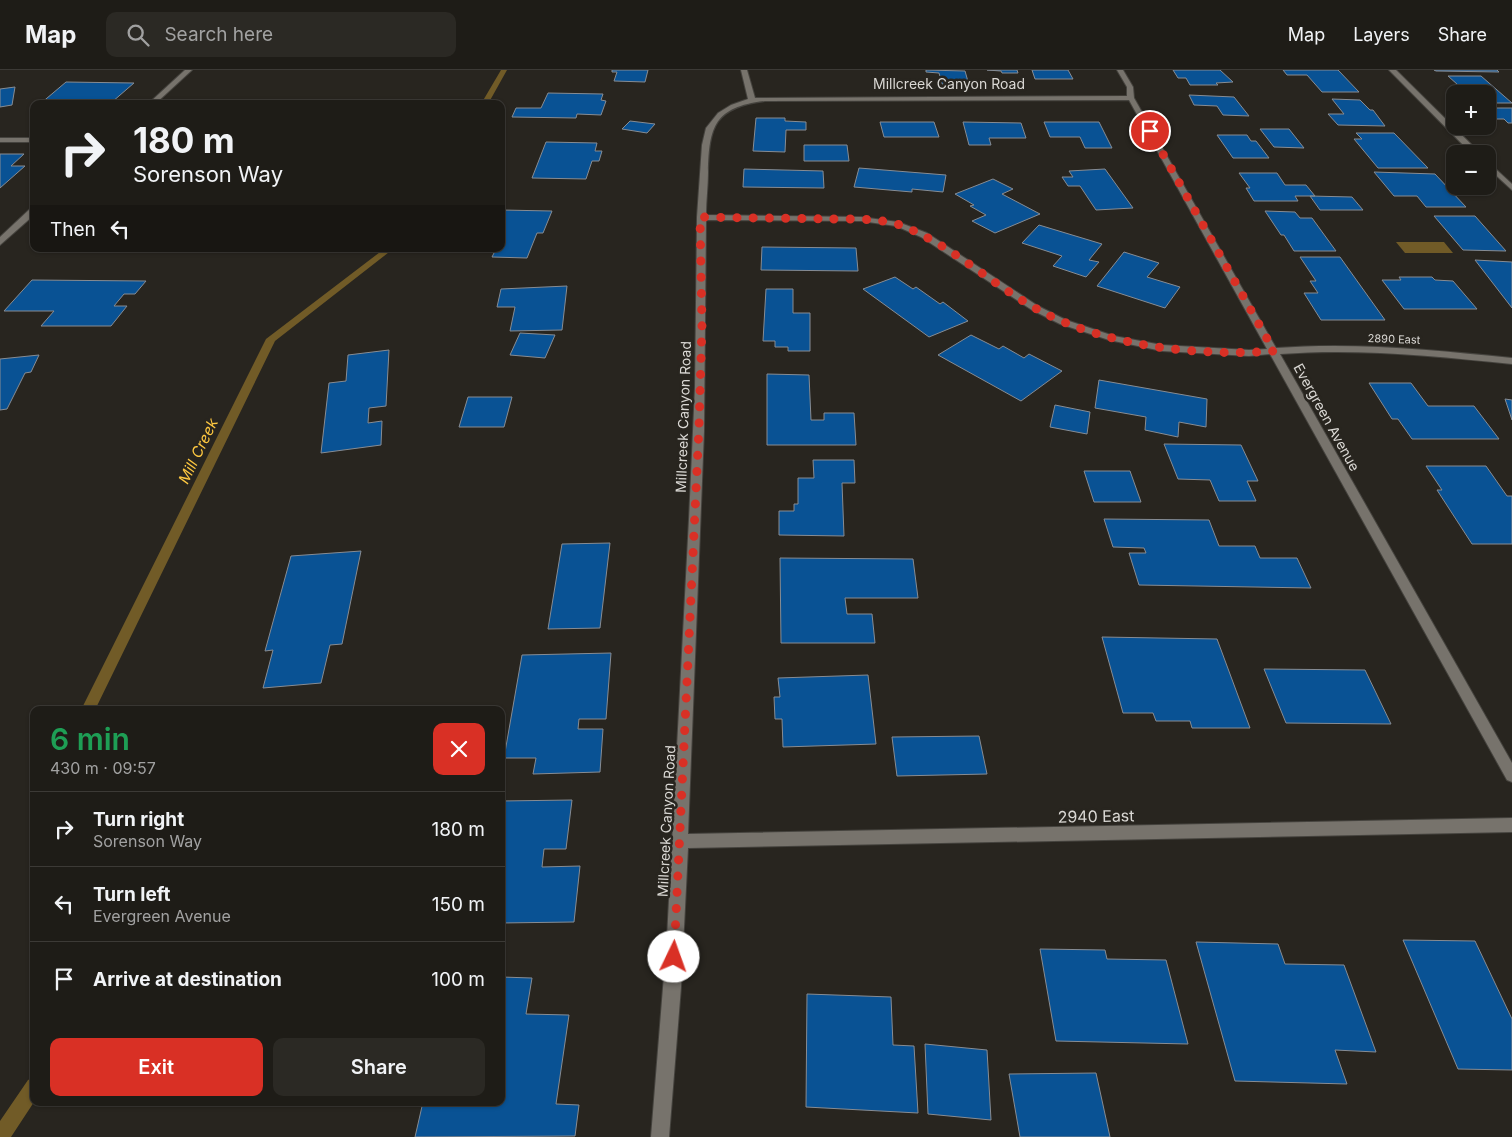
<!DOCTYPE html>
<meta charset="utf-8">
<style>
:root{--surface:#1e1c17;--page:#2b2924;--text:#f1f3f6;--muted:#a1a1a1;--line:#3c3a36;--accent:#d93025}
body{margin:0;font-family:Inter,sans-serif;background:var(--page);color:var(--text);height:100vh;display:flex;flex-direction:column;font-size:19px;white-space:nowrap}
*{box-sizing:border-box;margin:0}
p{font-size:16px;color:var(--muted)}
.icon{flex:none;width:28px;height:28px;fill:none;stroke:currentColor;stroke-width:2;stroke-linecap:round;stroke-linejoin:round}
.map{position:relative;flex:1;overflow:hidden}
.panel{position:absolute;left:30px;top:636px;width:475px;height:400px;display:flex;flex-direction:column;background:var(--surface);border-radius:10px;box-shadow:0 1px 4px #0004,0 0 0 1px var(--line)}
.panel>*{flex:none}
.top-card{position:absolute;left:30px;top:30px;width:475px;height:152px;border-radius:10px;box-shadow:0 1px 4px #0004,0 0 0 1px var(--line);background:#1e1c17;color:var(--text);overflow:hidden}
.controls{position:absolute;left:1446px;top:15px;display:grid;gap:10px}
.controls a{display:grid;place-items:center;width:50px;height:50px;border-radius:10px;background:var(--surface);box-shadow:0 1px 4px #0004,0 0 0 1px var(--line);font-size:25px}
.pin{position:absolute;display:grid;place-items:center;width:42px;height:42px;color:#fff;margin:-21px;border:2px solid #fff;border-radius:50%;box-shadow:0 1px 5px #0007}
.me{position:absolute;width:55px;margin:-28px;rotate:3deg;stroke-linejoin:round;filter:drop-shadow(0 0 4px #0008)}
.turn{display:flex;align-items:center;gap:18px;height:105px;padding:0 20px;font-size:22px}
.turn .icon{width:65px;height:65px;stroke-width:2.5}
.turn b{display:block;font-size:35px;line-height:42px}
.then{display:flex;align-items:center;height:48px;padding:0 20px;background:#0003;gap:10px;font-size:19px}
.round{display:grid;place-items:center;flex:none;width:52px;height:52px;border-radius:10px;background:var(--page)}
.overview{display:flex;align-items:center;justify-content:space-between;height:85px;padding:0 20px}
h1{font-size:30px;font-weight:600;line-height:38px;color:#1e9e55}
.cta{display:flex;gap:10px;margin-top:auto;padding:10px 20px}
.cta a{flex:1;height:58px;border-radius:10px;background:var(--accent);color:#fff;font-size:20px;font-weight:600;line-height:58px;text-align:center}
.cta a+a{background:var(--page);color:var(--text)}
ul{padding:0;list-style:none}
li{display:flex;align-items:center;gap:15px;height:75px;padding:0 20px;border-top:1px solid var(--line)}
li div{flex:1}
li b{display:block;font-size:19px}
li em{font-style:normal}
header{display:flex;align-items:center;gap:30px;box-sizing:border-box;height:70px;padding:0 25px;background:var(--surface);border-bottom:1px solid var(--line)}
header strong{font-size:24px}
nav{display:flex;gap:28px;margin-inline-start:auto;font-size:18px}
.search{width:350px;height:45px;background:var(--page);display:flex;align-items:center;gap:12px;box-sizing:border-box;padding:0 18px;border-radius:10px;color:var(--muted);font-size:19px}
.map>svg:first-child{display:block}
.water{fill:#715b27}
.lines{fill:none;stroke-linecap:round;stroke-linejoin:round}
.stream{fill:#715b27;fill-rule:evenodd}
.building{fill:#095294;stroke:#878c93}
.minor-casing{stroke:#45433e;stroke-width:2}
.minor{fill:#77736c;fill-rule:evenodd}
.route{stroke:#d93025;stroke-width:9;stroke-dasharray:0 16.2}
.labels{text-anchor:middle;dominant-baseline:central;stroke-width:5;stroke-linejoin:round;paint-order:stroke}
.far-street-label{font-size:11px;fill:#dad8d4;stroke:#28251f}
.street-label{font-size:14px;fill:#dad8d4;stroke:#28251f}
.water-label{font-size:15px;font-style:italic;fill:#fec841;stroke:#28251f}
.near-street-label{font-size:16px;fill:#dad8d4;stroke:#28251f}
</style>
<header>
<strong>Map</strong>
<div class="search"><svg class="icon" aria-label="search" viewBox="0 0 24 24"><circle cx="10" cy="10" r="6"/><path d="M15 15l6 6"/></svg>Search here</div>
<nav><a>Map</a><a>Layers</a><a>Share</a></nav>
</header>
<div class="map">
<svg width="1512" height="1067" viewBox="0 0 1512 1067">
<rect width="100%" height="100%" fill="#28251f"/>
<!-- water -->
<path class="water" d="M1396 172H1444L1453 183H1405Z"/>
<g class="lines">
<!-- stream -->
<path class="stream" d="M501 0H507L488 34H481Z
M384 179H393L275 271 95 640H81L266 269Z
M34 1007V1032L11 1067H0V1051L28 1010Z"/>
</g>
<!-- building -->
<path class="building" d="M612 0H648L645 12 614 11 617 2H612Z
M926 0 965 1 969 15 942 14 939 3 926 2Z
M987 0H1017L1018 3H1002L1001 1Z
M1032 0H1068L1073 9H1035Z
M1173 0H1220L1233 12 1216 13 1218 15H1190L1186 8H1178Z
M1283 0H1338L1359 22H1322L1307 5H1287Z
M1434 0H1497L1499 2 1436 1Z
M1448 6H1481L1512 33H1488V24H1468Z
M66 12 134 13 112 32 40 34Z
M15 17 12 35 0 37V19Z
M548 23 603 24 601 30 606 31 601 45 577 44 576 48 512 47 516 38H541Z
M1189 25 1234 27 1249 46 1223 45 1217 36 1194 35Z
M1332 29 1360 30 1370 40H1373L1385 56 1338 55 1328 44H1344Z
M1488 38H1512V53H1508L1504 49H1494L1488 43Z
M756 48H785V51L806 52V60H786L785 82 753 81Z
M630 51 655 54 647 63 622 59Z
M880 52H934L939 67H884Z
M963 52 1021 53 1026 68H989L991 75H969Z
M1044 52H1099L1112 78H1085L1080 67H1050Z
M1260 59H1289L1304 78 1274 77Z
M1356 63H1394L1428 98H1378L1354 69H1362Z
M1217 65H1247L1251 71H1256L1269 88H1233Z
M546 72 597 73 595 81H602L599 91H592L586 109 532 108Z
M804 75H847L849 91H804Z
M0 84H24L11 96H25L0 118Z
M859 98 946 105 943 122 912 119V122L854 117Z
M744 99 823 101 824 118 743 117Z
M1105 99 1133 138 1096 140 1080 116H1068L1062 107H1073L1069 101Z
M1374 102 1435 104 1466 137H1426L1417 126H1394Z
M1239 103H1277L1285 115H1306L1315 126H1295L1298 131H1254L1246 118H1250Z
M993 109 1013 119 1002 124 1040 144 995 163 972 151 986 145 970 136 974 135 955 124Z
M1310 126 1352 127 1363 140H1320Z
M501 140 552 141 543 163H537L527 188 492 187 496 179H501Z
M1265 141 1295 142 1300 148H1312L1336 181H1294L1284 165H1281Z
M1434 146H1475L1506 181 1463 180Z
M1039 155 1102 174 1089 190 1099 192 1086 207 1053 196 1062 186 1022 173Z
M762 177 856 178 858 201 761 200Z
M56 179H146L143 182 53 181Z
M1124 182 1159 193 1147 207 1180 217 1165 238 1097 216Z
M1300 187H1340L1385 250H1321L1304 223H1318L1310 211H1316Z
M1475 190 1512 192V238Z
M895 207 913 219 916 217 940 234 943 232 968 251 929 267 863 219Z
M1399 207H1432L1435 210 1453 211 1477 239H1404L1382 210H1401Z
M32 210 146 211 135 224H124L114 236H127L111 256H41L54 241H4Z
M567 216 562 260 510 261 515 237H497L501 219Z
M766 219H793V243H810V281H788V277H775V271H763Z
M520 263 555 265 545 288 510 285Z
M971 265 999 279 1003 276 1024 288 1029 284 1062 301 1021 331 938 285Z
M389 280 386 336 369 338 368 353 382 351 381 375 321 383 329 313 346 311 348 285Z
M39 285 31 302 25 303 7 339 0 340V289Z
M767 304 809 305 811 350H824V343H854L856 375H767Z
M1099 310 1207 329 1206 357 1179 352 1178 367 1145 360 1146 347 1095 338Z
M1369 313H1411L1428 336H1474L1499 369H1412L1398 349H1392Z
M468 327H512L504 357H459Z
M1505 329 1512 330V350Z
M1055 335 1090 342 1087 364 1050 357Z
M1164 374 1241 375 1258 411H1247L1256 431H1219L1210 410 1178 409Z
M813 390H854L855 413H842L844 466 779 465V441H794V434H798V408H814Z
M1426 396H1486L1507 426H1512V474H1472L1437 420H1442Z
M1084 401H1130L1141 432H1094Z
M1104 449 1209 450 1219 476H1255L1260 488H1297L1311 518 1139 515 1129 483H1146L1144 478 1113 477Z
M610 473 600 558 548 559 562 474Z
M361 481 342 574 330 575 321 613 263 618 273 580 265 581 291 486Z
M780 488 913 489 918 528H845L847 544H872L875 573H781Z
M1102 567 1217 569 1250 658H1192L1190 651H1156L1153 643H1123Z
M611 583 606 649H579L578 659H603L600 702 533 704 536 688H504L522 585Z
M1264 599 1365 600 1391 654 1286 653Z
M868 605 876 674 783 677 782 649H775L774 627H780L778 608Z
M979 666 987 704 897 706 892 667Z
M572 730 566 779H544L542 797 580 796 574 852 501 853V731Z
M1403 870 1475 871 1512 949V1000L1458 999Z
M1196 872 1278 874 1285 894 1344 895 1376 982 1335 980 1347 1014 1235 1011Z
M1040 879 1105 880 1107 889 1166 890 1188 974 1056 971Z
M501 907 532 908 526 944 569 945 556 1034 579 1035 575 1066 415 1067 423 1032H501Z
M807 924 891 927 893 975 914 976 918 1043 806 1037Z
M925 974 987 980 991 1050 928 1044Z
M1096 1003 1110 1067H1020L1009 1004Z"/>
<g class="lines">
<defs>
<path id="minor" d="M185 0H192L155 34H148Z
M741 0H747L755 28 1127 26V17L1117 0H1123L1133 17 1134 28 1276 278C1355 272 1434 280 1512 288V294C1435 286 1357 278 1280 284L1512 693V712L1507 710 1270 284 1249 286 1162 281 1109 270 1060 254 1032 240 921 167 896 156 861 151 706 150 704 361 688 764 1512 748V762L688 778 681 917 669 1067H651L667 868 689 449 695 317 697 147 702 75 706 58 718 43 731 35 748 29ZM1129 30 1267 279 1249 280 1162 275 1114 266 1066 250 1038 236 927 163 898 152 861 147 706 145C706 130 708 116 708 102 709 56 715 37 765 31Z
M1389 0H1396L1481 84H1472Z
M0 68H34V72H0Z
M1488 92 1512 114V120L1488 98Z
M31 138H34V145L0 175V167Z"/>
</defs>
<!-- minor casing -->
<use href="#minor" class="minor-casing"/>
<!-- minor -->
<use href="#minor" class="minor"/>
</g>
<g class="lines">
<!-- route -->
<path class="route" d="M674 887 699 357 702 255 700 147C742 148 784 148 825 149 848 149 879 148 900 155 950 174 990 213 1035 238 1102 276 1199 287 1274 281L1150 61"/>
</g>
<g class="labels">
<!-- far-street labels -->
<g class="far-street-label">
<text transform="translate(1394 269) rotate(2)">2890 East</text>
</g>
<!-- street labels -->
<g class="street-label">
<text x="949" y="13">Millcreek Canyon Road</text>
<text transform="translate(683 347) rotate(-88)">Millcreek Canyon Road</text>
<text transform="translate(1327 347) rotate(61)">Evergreen Avenue</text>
<text transform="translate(666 751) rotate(-87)">Millcreek Canyon Road</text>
</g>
<!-- water labels -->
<g class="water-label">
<text transform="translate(198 381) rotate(-64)">Mill Creek</text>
</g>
<!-- near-street labels -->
<g class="near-street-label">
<text transform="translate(1096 746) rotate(-1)">2940 East</text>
</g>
</g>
</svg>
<div class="controls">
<a>+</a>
<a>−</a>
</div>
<div class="pin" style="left:1150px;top:61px;background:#d93025"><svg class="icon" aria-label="arrive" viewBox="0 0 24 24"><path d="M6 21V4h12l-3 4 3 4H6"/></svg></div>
<svg class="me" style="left:674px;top:887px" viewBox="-20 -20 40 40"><circle r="19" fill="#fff"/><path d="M0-13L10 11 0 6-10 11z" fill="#d93025"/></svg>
<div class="top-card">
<div class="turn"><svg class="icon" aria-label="right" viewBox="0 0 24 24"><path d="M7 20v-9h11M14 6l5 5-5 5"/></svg><div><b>180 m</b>Sorenson Way</div></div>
<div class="then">Then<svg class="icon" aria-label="left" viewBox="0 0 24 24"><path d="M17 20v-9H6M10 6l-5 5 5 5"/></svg></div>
</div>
<section class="panel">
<div class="overview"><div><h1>6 min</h1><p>430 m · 09:57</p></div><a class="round" style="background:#d93025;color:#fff"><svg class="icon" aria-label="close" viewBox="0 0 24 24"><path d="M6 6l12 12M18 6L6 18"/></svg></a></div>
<ul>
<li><svg class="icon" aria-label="right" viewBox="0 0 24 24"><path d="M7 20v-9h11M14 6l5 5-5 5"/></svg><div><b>Turn right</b><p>Sorenson Way</p></div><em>180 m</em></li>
<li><svg class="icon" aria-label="left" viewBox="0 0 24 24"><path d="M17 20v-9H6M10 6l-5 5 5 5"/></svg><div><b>Turn left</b><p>Evergreen Avenue</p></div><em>150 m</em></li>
<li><svg class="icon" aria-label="arrive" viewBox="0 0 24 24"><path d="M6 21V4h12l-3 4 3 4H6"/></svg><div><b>Arrive at destination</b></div><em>100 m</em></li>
</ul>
<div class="cta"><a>Exit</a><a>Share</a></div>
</section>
</div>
